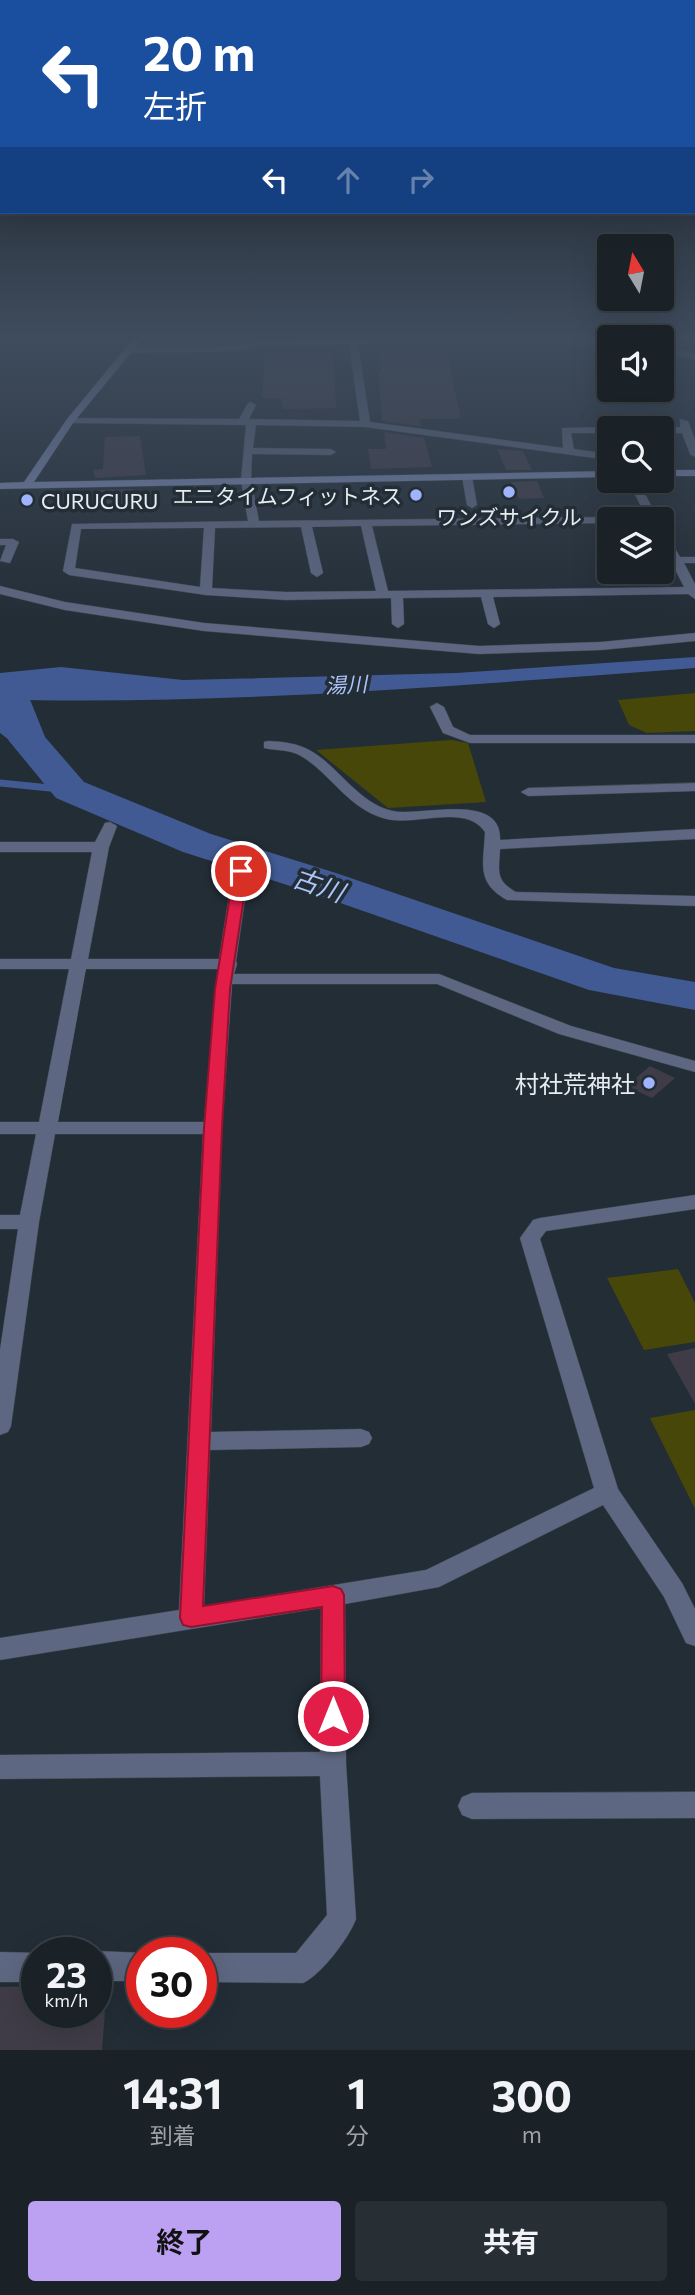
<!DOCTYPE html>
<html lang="ja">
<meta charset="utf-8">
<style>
:root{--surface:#1a2228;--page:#272f34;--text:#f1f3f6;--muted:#9fa4a8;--line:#383f45;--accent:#bca0f2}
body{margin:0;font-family:Commissioner,"Noto Sans JP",sans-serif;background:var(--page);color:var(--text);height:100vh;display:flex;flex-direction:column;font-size:26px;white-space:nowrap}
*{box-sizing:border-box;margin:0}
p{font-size:23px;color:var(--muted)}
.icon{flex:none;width:38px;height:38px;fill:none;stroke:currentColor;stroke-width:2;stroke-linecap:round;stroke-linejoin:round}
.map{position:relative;height:2050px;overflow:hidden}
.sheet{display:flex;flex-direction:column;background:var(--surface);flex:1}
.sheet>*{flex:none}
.guide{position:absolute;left:0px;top:0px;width:696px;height:214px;box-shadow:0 7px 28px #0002,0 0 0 2px var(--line);background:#1a4fa0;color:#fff;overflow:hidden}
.needle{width:46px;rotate:350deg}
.controls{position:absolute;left:597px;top:234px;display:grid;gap:14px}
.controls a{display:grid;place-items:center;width:77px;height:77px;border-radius:7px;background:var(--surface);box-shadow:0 7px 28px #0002,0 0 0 2px var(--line);font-size:35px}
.speed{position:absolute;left:21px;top:1937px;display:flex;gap:14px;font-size:35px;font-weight:700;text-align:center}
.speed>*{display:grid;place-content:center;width:91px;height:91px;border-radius:50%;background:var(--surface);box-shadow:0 7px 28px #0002,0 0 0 2px var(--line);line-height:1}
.speed small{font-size:18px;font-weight:400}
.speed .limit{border:10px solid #d22;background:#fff;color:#111}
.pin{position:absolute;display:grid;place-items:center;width:60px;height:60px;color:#fff;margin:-30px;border:4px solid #fff;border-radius:50%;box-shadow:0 2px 7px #0007}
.me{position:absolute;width:77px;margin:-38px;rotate:0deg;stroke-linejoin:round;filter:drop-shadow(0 0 5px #0008)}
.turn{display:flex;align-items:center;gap:24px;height:147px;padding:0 28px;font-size:32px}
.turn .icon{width:91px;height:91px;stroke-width:2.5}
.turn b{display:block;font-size:49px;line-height:60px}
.lanes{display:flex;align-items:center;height:66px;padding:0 28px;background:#0003;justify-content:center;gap:35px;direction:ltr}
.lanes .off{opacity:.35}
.eta{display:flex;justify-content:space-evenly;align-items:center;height:119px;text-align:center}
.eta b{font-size:42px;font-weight:700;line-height:49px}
.cta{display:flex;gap:14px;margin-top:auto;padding:14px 28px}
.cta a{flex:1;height:80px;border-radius:7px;background:var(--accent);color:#111;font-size:28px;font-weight:700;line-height:80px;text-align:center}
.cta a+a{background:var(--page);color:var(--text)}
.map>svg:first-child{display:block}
.green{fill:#464709}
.water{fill:#415a93}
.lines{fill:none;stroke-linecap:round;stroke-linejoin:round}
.stream-far1{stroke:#415a93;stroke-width:6}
.stream{stroke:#415a93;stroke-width:7}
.river{fill:#415a93;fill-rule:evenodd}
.building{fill:#3f3c48}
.street-casing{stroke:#3e4850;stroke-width:1}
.secondary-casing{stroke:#3e4850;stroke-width:1}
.street{fill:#5e6781;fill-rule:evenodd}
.secondary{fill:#7a87b2;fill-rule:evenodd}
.route{fill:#e11d48;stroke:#92132f;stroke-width:2}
.poi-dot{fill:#a0b3fd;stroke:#232d36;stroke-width:2.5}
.labels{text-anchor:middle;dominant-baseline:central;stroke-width:7;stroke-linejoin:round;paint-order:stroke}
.far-poi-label{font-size:21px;fill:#e6ecf2;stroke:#232d36;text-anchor:end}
.far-water-label{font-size:21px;font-style:italic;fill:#acc4f7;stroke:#232d36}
.poi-label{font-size:24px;fill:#e6ecf2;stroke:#232d36;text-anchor:end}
.water-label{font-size:26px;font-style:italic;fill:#acc4f7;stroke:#232d36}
</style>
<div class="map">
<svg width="695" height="2050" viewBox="0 0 695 2050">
<rect width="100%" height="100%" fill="#232d36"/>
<!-- green -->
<path class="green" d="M695 693V731L647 733 629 725 618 700Z
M451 740 468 743 486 802 388 808 316 750Z
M678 1269 695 1303V1342L644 1350 607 1278Z
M695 1410V1509L650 1418Z"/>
<!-- water -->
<path class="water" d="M695 657V668C473 684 249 704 26 700L41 764 0 733V673L61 667 183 680 456 673Z"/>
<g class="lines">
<!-- stream-far1 -->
<path class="stream-far1" d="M0 783H4"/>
<!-- stream -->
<path class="stream" d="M0 783 70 790"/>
<!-- river -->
<path class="river" d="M14 689 27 692 45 737 84 782 211 834 336 873 614 968 695 982V1010L589 990 306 891 183 852 56 798 9 741 0 722V694Z"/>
</g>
<!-- building -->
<path class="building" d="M380 353H447L461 419H420L421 426 382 421 378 371H381Z
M265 354H333L336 408 283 409 281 398H262Z
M384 432 424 438 432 467 371 469 368 449H386Z
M140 436 146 475 95 478 93 470 103 469 105 437Z
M497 449 523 451 532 470H506Z
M537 481 544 498 519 499 511 482Z
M133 489 137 507 101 510 97 490Z
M650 1066 675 1078 652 1098 626 1086Z
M695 1348V1404L667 1354Z
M37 1986V2012H105L102 2050H0V1987Z"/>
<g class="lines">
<defs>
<path id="street" d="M609 338V343L358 344 370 422 563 448 562 428 609 427 613 429H609V433H571L574 449 609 454V460L365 427 256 425 253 448 331 449 336 452 331 455 252 454 251 480 259 521 609 517 614 519 646 516 628 481H638L659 520H609V523L372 526 388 591 684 587 662 544V531L666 532 680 557H695V563H684L695 584V599L688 594 493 597 500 624 494 628 488 624 481 597 403 598 404 624 398 628 392 624 391 598 286 600 206 595 69 575 63 571 72 524 248 521 241 480 246 425 71 423 66 420 68 418 239 419 248 403 251 402 256 405 249 419 360 421 349 344 255 345 242 351 130 353 127 352V348L240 345 253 339ZM361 526 376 591 286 592 212 588 215 528 301 527 311 573 317 577 323 573 312 527ZM204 528 200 587 75 568 81 529Z
M662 346 695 354V360L662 352Z
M680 419 688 421 695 440V457L690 454 682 433H662V429H658L680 427Z
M662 462 676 471V475H668L662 470Z
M467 474 472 477 477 505 472 508 467 505 462 477Z
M0 539H13L19 542 10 563 0 561 6 545H0Z
M0 586 65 602 204 623 479 646 601 642 695 633V641L601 650 479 654 204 631 65 610 0 594Z
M437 703 444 707 453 727 470 735H695V743H470L443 733 430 707Z
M269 741C284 742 297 743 311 751 339 767 359 804 393 811 420 817 502 791 500 840L695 829V839L500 849C499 872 495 880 516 892L695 896V906L507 900C475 882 484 863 485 832 465 802 414 828 383 818 348 808 331 774 301 756 289 749 277 751 264 748V742Z
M695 783V791L528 796 521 792 528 788Z
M110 822 117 826 109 847 88 959H219L233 871 241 866 249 871 236 961 237 964 234 974H439L571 1026 695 1061V1072L559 1034 437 984H232L222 1128 211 1432 361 1429 369 1432 372 1438 369 1444 361 1447 210 1450 204 1606 426 1570 594 1488 520 1238 533 1220 540 1218 695 1195V1209L546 1231 540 1239 618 1489 682 1583 695 1609V1646L686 1643 664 1597 603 1505 439 1587 345 1604 346 1764 356 1919C349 1938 321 1975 303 1983L201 1982 199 1953H296L327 1915 320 1776 0 1779V1755L320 1752 321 1608 0 1660V1638L179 1610 203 1134H55L39 1222 11 1426 8 1432 0 1435V1350L18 1229H0V1215H20L36 1134H0V1122H39L69 969H0V959H71L92 852H0V842H95L105 823ZM86 969H218L204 1122H58Z
M695 1792V1818L472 1819 462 1815 458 1806 462 1797 472 1793Z
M96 1951 146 1953H142V1981H96V1953H92Z
M0 1952 39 1953 37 1982H0Z"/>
<path id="secondary" d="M134 338H143L73 423 34 482 609 471V477L0 489V483L24 482 67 419Z
M662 470H695V476H662Z"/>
</defs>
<!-- street casing -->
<use href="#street" class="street-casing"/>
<!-- secondary casing -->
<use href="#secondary" class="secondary-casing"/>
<!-- street -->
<use href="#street" class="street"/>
<!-- secondary -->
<use href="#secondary" class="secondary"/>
</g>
<!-- sky -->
<linearGradient id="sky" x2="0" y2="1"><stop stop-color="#13191e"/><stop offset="0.54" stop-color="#3f4c5d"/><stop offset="1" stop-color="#3f4c5d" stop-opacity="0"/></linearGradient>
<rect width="695" height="625" fill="url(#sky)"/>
<!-- route -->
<path class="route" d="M241 867 248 871 230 989 222 1128 203 1606 333 1586 341 1589 344 1595 345 1716 341 1723 333 1726 324 1723 321 1716 322 1607 191 1627 183 1625 180 1618 204 1128 215 989 234 871Z"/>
<!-- markers -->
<g class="poi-dot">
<circle cx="509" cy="492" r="7"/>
<circle cx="416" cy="495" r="7"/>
<circle cx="27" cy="500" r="7"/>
<circle cx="649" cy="1083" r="7"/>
</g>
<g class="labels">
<!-- far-poi labels -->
<g class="far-poi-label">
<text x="402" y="495">エニタイムフィットネス</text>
<text x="41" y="500" text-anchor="start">CURUCURU</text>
<text x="509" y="516" text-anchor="middle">ワンズサイクル</text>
</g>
<!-- far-water labels -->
<g class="far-water-label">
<text transform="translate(346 684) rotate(-3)">湯川</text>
</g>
<!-- poi labels -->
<g class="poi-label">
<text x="635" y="1083">村社荒神社</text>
</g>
<!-- water labels -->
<g class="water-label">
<text transform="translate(319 884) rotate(19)">古川</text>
</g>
</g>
</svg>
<div class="controls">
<a><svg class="needle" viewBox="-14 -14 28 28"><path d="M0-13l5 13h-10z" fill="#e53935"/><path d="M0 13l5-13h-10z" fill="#9fa4a8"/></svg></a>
<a><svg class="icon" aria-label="sound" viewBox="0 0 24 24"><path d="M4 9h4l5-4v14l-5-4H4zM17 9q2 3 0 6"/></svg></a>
<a><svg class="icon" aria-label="search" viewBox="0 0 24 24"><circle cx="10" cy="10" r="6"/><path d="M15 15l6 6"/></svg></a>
<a><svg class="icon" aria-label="layers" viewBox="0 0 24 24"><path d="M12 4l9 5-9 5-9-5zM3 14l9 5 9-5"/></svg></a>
</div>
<div class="speed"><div>23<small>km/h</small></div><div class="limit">30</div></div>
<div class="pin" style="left:241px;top:871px;background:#d93025"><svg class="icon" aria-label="arrive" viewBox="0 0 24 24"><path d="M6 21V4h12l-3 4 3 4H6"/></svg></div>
<svg class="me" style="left:333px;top:1716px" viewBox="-20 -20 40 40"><circle r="17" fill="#e11d48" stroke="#fff" stroke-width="3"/><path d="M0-11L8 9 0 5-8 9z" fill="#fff"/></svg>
<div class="guide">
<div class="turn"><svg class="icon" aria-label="left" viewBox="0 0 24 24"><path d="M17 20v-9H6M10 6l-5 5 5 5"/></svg><div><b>20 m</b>左折</div></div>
<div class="lanes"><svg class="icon" aria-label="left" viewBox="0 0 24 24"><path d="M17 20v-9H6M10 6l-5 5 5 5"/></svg><svg class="icon off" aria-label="ahead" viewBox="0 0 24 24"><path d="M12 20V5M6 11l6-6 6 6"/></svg><svg class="icon off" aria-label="right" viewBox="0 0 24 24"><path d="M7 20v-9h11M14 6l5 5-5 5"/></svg></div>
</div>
</div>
<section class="sheet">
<div class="eta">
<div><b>14:31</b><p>到着</p></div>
<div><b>1</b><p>分</p></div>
<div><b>300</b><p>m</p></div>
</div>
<div class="cta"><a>終了</a><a>共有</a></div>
</section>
